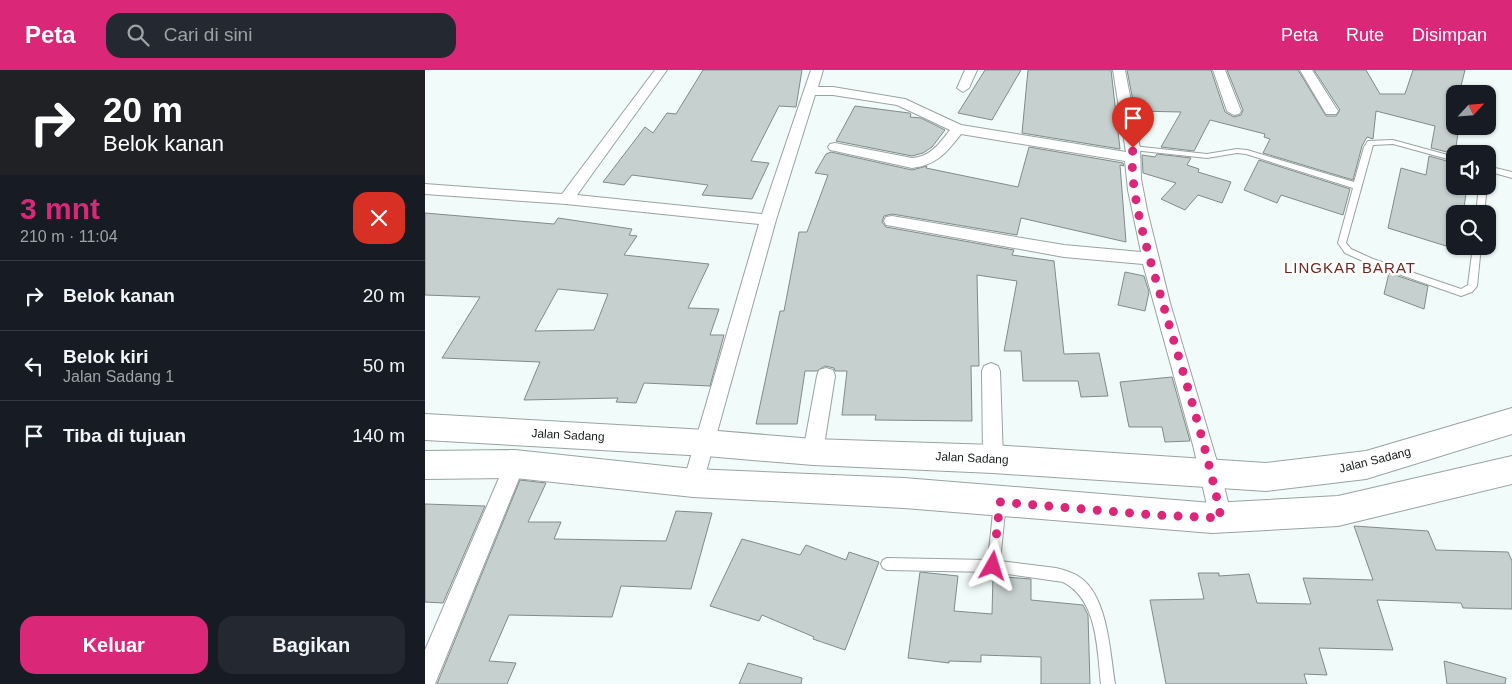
<!DOCTYPE html>
<html lang="id">
<meta charset="utf-8">
<style>
:root{--surface:#171b24;--page:#242831;--text:#f1f3f6;--muted:#9ea1a6;--line:#363941;--accent:#db2777}
body{margin:0;font-family:Arial,sans-serif;background:var(--page);color:var(--text);height:100vh;display:flex;flex-direction:column;font-size:19px;white-space:nowrap}
*{box-sizing:border-box;margin:0}
p{font-size:16px;color:var(--muted)}
.icon{flex:none;width:28px;height:28px;fill:none;stroke:currentColor;stroke-width:2;stroke-linecap:round;stroke-linejoin:round}
.map{position:relative;flex:1;overflow:hidden}
.sheet{display:flex;flex-direction:column;background:var(--surface);width:425px}
.sheet>*{flex:none}
.banner{background:#202124;color:#fff;overflow:hidden}
.needle{width:32px;rotate:64deg}
.controls{position:absolute;left:1021px;top:15px;display:grid;gap:10px}
.controls a{display:grid;place-items:center;width:50px;height:50px;border-radius:10px;background:var(--surface);box-shadow:0 1px 4px #0004;font-size:25px}
.pin{position:absolute;display:grid;place-items:center;width:42px;height:42px;color:#fff;margin:-51px -21px;border-radius:50% 50% 50% 0;rotate:-45deg;box-shadow:0 0 5px #0007}
.pin .icon{rotate:45deg}
.me{position:absolute;width:55px;margin:-28px;rotate:6deg;stroke-linejoin:round;filter:drop-shadow(0 0 4px #0008)}
.turn{display:flex;align-items:center;gap:18px;height:105px;padding:0 20px;font-size:22px}
.turn .icon{width:65px;height:65px;stroke-width:2.5}
.turn b{display:block;font-size:35px;line-height:42px}
.round{display:grid;place-items:center;flex:none;width:52px;height:52px;border-radius:15px;background:var(--page)}
.headline{display:flex;align-items:center;justify-content:space-between;height:85px;padding:0 20px}
h1{font-size:30px;font-weight:700;line-height:38px;color:var(--accent)}
.action{display:flex;gap:10px;margin-top:auto;padding:10px 20px}
.action a{flex:1;height:58px;border-radius:15px;background:var(--accent);color:#fff;font-size:20px;font-weight:700;line-height:58px;text-align:center}
.action a+a{background:var(--page);color:var(--text)}
ul{padding:0;list-style:none}
li{display:flex;align-items:center;gap:15px;height:70px;padding:0 20px;border-top:1px solid var(--line)}
li div{flex:1}
li b{display:block;font-size:19px}
li em{font-style:normal}
header{display:flex;align-items:center;gap:30px;box-sizing:border-box;height:70px;padding:0 25px;background:var(--accent);color:#fff}
header strong{font-size:24px}
nav{display:flex;gap:28px;margin-inline-start:auto;font-size:18px}
.search{width:350px;height:45px;background:var(--page);display:flex;align-items:center;gap:12px;box-sizing:border-box;padding:0 18px;border-radius:15px;color:var(--muted);font-size:19px}
main{display:flex;flex:1;min-height:0}
.map>svg:first-child{display:block}
.building{fill:#c6d0ce;stroke:#818b88;fill-rule:evenodd}
.lines{fill:none;stroke-linecap:round;stroke-linejoin:round}
.service-casing{stroke:#99a3a1;stroke-width:2}
.minor-casing{stroke:#99a3a1;stroke-width:2}
.primary-casing{stroke:#99a3a1;stroke-width:2}
.service{fill:#fff;fill-rule:evenodd}
.minor{fill:#fff;fill-rule:evenodd}
.primary{fill:#fff;fill-rule:evenodd}
.route{stroke:#db2777;stroke-width:9;stroke-dasharray:0 16.2}
.labels{text-anchor:middle;dominant-baseline:central;stroke-width:5;stroke-linejoin:round;paint-order:stroke}
.street-label{font-size:12px;fill:#181c1b;stroke:#fff}
.quarter-label{font-size:15px;letter-spacing:1px;fill:#6d291f;stroke:#fff}
</style>
<header>
<strong>Peta</strong>
<div class="search"><svg class="icon" aria-label="search" viewBox="0 0 24 24"><circle cx="10" cy="10" r="6"/><path d="M15 15l6 6"/></svg>Cari di sini</div>
<nav><a>Peta</a><a>Rute</a><a>Disimpan</a></nav>
</header>
<main>
<section class="sheet">
<div class="banner">
<div class="turn"><svg class="icon" aria-label="right" viewBox="0 0 24 24"><path d="M7 20v-9h11M14 6l5 5-5 5"/></svg><div><b>20 m</b>Belok kanan</div></div>
</div>
<div class="headline"><div><h1>3 mnt</h1><p>210 m · 11:04</p></div><a class="round" style="background:#d93025;color:#fff"><svg class="icon" aria-label="close" viewBox="0 0 24 24"><path d="M6 6l12 12M18 6L6 18"/></svg></a></div>
<ul>
<li><svg class="icon" aria-label="right" viewBox="0 0 24 24"><path d="M7 20v-9h11M14 6l5 5-5 5"/></svg><div><b>Belok kanan</b></div><em>20 m</em></li>
<li><svg class="icon" aria-label="left" viewBox="0 0 24 24"><path d="M17 20v-9H6M10 6l-5 5 5 5"/></svg><div><b>Belok kiri</b><p>Jalan Sadang 1</p></div><em>50 m</em></li>
<li><svg class="icon" aria-label="arrive" viewBox="0 0 24 24"><path d="M6 21V4h12l-3 4 3 4H6"/></svg><div><b>Tiba di tujuan</b></div><em>140 m</em></li>
</ul>
<div class="action"><a>Keluar</a><a>Bagikan</a></div>
</section>
<div class="map">
<svg width="1087" height="614" viewBox="0 0 1087 614">
<rect width="100%" height="100%" fill="#f1fcfa"/>
<!-- building -->
<path class="building" d="M278 0H377L371 37 354 36 326 91 344 93 327 129 277 125 283 115 207 105 199 115 178 112 220 57 228 63 242 43 251 44Z
M560 0H596L567 50 533 43Z
M603 0H686L695 79 597 63Z
M702 0H786L800 42 809 47 816 45 818 40 802 0H873L901 46H911L915 40 889 0H941L955 24H980L988 0H1040L1034 24H1030L1028 47 1030 56H1034L1030 84 1006 78 1010 56 951 41 948 69 942 67 937 76 928 110 838 83 845 69 839 67 840 64 785 50 769 81 736 77 756 42 710 41Z
M430 36 484 43 486 44 485 47 496 48 520 60 507 77 498 83 487 86 411 71Z
M604 77 698 93 699 96 695 95 701 172 596 148 592 165 467 144 459 146 457 152 461 157 589 180 587 185 629 191 639 284 674 283 683 326 656 327 653 311H598L596 281H579L592 211 552 205 554 296H546L547 351 450 350 451 345H417L422 301H410L409 298 400 296 392 301H380L372 354H331L355 241H359L374 162H382L403 105 390 103 401 84 406 82 487 100 502 96 501 98 593 117Z
M732 84 766 88 762 95 774 99 773 102 806 112 797 133 773 125 760 140 736 129 751 113 718 103 717 85 730 87Z
M1004 86 1029 93 1027 112 1030 113V116L1042 117 1038 144H1030V176H1034V180L963 158 976 98 1001 105Z
M834 90 925 119 918 145 856 125 852 133 819 120Z
M0 143 129 154 133 148 207 159 204 165 212 166 199 185 284 194 263 238 294 239 285 265H299L285 316 219 313 211 333 191 332 193 328 99 330 115 292 17 288 55 227 0 225ZM133 219 183 224 169 260 110 261Z
M700 202 719 206 724 222 720 241 693 235Z
M964 203 1003 216 999 239 959 224Z
M747 307 765 371 740 372 737 357H704L695 312Z
M95 410 121 413 103 452H136L129 469 241 471 251 441 287 443 266 519 196 516 187 547 84 545 64 591 91 593 82 614H12Z
M0 434 60 436 18 533 0 532Z
M929 456 1003 461 1011 480 1083 482 1087 491V539L1038 538 1036 533 952 530 968 580 894 578 902 605 879 604 882 614H741L725 530 779 529 773 503H794V506L824 504 832 533 886 534 878 508 948 510Z
M317 469 375 485 381 475 421 490 424 482 454 492 420 580 388 569 389 567 337 545 334 551 285 536Z
M495 502 533 506 529 541 567 544 568 506 606 509V530L658 535 663 545 665 614H616V587L556 585V592L524 591V593L483 588Z
M1019 591 1081 608 1080 614H1022Z
M323 593 377 608 376 614H314Z"/>
<g class="lines">
<defs>
<path id="service" d="M968 70 1030 87V91L968 74 948 75 921 173 926 179 948 189 1036 219 1043 215 1048 176H1056L1052 216 1047 222 1036 226 942 193 920 183 913 173 928 118 821 84 812 83 782 88 708 80 704 78 708 76 782 84 812 79 822 80 929 112 939 77 943 71Z
M1062 96 1087 102V108L1062 101Z
M1054 116H1062L1059 144H1051Z
M575 428 579 429 581 433 575 491 631 498C640 500 649 503 656 508 683 528 685 583 690 614H676C672 579 673 530 638 512L568 502 462 500 458 498 456 494 458 490 462 488 563 490 569 433 571 429Z"/>
<path id="minor" d="M230 0H242L152 125 337 144 386 0H398L393 17H408L480 29 536 55 701 82 688 0H700L715 78 716 109 722 140 745 233 798 412 807 448 804 455 796 458 788 455 785 448 768 375 718 194 639 187 467 156 461 155 459 151 461 147 467 146 639 175 716 182 703 120 700 91 536 64C522 82 512 95 487 98L410 81 405 80 403 77 405 74 410 73 487 88C505 87 514 74 525 60L472 35 408 25H390L351 150 278 413 275 420 268 423 261 420 258 413 334 154 141 134 0 124V114L137 124Z
M540 0H552L544 18 538 22 532 18Z
M788 0H800L816 41 814 44 809 45 802 41Z
M875 0H887L913 41 911 44H901Z
M566 293 573 296 575 301 578 389 575 396 568 398 561 396 558 389 557 301 559 296Z
M401 298 408 300 410 306 398 382 395 388 388 391 381 388 378 382 392 306 394 300Z
M90 385 97 387 100 394 10 614H0V580L83 387Z"/>
<path id="primary" d="M1087 338V364L941 409 841 421 568 403 388 395 281 386 0 370V344L281 360 388 369 568 375 841 393 941 381Z
M90 380 268 399 479 408 787 433 913 426 1087 386V414L913 456 787 463 479 438 268 427 90 408 0 409V381Z"/>
</defs>
<!-- service casing -->
<use href="#service" class="service-casing"/>
<!-- minor casing -->
<use href="#minor" class="minor-casing"/>
<!-- primary casing -->
<use href="#primary" class="primary-casing"/>
<!-- service -->
<use href="#service" class="service"/>
<!-- minor -->
<use href="#minor" class="minor"/>
<!-- primary -->
<use href="#primary" class="primary"/>
</g>
<g class="lines">
<!-- route -->
<path class="route" d="M568 496 575 432 729 445 796 448C781 373 757 300 736 227 724 186 703 120 708 78"/>
</g>
<g class="labels">
<!-- street labels -->
<g class="street-label">
<text transform="translate(143 365) rotate(3)">Jalan Sadang</text>
<text transform="translate(547 388) rotate(3)">Jalan Sadang</text>
<text transform="translate(950 390) rotate(-14)">Jalan Sadang</text>
</g>
<!-- quarter labels -->
<g class="quarter-label">
<text x="925" y="197">LINGKAR BARAT</text>
</g>
</g>
</svg>
<div class="controls">
<a><svg class="needle" viewBox="-14 -14 28 28"><path d="M0-13l5 13h-10z" fill="#e53935"/><path d="M0 13l5-13h-10z" fill="#9ea1a6"/></svg></a>
<a><svg class="icon" aria-label="sound" viewBox="0 0 24 24"><path d="M4 9h4l5-4v14l-5-4H4zM17 9q2 3 0 6"/></svg></a>
<a><svg class="icon" aria-label="search" viewBox="0 0 24 24"><circle cx="10" cy="10" r="6"/><path d="M15 15l6 6"/></svg></a>
</div>
<div class="pin" style="left:708px;top:78px;background:#d93025"><svg class="icon" aria-label="arrive" viewBox="0 0 24 24"><path d="M6 21V4h12l-3 4 3 4H6"/></svg></div>
<svg class="me" style="left:568px;top:496px" viewBox="-20 -20 40 40"><path d="M0-17L14 15 0 8-14 15z" fill="#db2777" stroke="#fff" stroke-width="4"/></svg>
</div>
</main>
